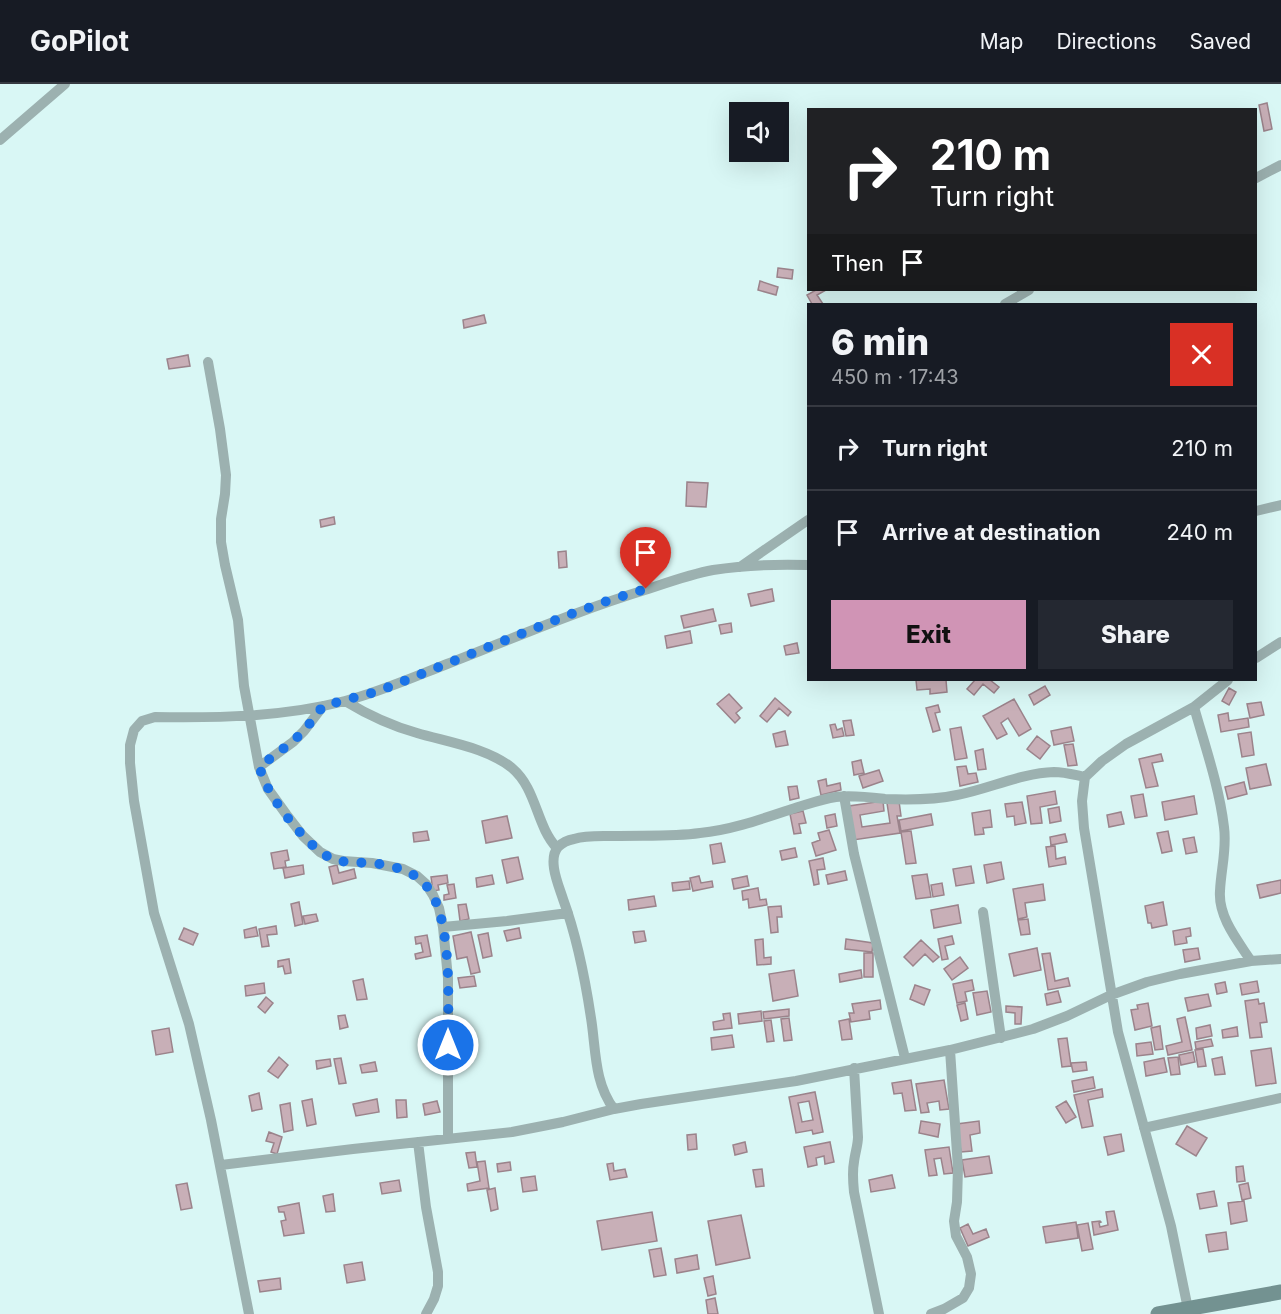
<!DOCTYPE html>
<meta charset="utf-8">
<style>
:root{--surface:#171b24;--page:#242831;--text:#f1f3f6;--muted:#9ea1a6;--line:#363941;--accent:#d094b5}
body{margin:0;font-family:Inter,sans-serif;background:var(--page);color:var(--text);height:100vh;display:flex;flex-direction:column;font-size:22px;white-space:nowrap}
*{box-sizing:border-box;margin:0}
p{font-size:20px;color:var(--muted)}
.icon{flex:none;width:33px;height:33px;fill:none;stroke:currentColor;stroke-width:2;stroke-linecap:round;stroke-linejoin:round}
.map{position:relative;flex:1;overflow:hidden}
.details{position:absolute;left:807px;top:219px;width:450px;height:378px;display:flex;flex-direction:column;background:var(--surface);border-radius:0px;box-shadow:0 6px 24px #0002}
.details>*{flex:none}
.hud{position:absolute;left:807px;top:24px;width:450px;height:183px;border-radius:0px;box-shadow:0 6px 24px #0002;background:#202124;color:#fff;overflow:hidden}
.controls{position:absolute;left:729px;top:18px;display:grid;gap:12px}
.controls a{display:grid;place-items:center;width:60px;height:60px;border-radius:0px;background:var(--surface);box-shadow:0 6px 24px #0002;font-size:30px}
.pin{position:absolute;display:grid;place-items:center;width:51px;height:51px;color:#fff;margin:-62px -26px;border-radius:50% 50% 50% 0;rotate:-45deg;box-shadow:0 0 6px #0007}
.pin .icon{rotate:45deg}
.me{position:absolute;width:66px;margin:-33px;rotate:0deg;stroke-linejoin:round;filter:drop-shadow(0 0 4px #0008)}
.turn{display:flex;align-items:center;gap:21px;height:126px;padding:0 24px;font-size:27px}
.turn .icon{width:78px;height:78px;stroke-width:2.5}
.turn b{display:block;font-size:42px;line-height:51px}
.then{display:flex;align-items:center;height:57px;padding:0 24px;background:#0003;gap:12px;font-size:22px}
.round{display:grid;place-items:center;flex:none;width:63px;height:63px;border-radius:0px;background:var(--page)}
.summary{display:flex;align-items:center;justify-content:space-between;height:102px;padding:0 24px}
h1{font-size:36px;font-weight:800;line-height:45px}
.button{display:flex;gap:12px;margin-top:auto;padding:12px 24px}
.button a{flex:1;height:69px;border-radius:0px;background:var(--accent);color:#111;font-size:24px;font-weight:800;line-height:69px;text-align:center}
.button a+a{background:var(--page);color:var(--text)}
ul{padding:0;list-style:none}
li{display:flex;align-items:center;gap:18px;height:84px;padding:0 24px;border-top:2px solid var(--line)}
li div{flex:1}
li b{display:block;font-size:22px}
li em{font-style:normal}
header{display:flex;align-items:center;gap:36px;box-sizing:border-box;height:84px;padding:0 30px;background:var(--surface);border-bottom:2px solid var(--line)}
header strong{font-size:28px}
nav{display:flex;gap:33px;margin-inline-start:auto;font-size:21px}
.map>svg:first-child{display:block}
.building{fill:#c8afb7;stroke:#9b838b;stroke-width:1.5;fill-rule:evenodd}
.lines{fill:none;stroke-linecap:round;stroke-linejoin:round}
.street{stroke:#9cb1b0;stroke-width:10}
.secondary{stroke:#739291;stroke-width:15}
.route{stroke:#1a73e8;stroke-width:10;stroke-dasharray:0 18}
</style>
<header>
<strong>GoPilot</strong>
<nav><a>Map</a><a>Directions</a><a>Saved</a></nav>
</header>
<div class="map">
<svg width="1281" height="1230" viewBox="0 0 1281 1230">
<rect width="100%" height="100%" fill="#d9f7f5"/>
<!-- building -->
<path class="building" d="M1267 19 1272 45 1264 47 1259 21Z
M778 184 793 186 792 195 777 193Z
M760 197 778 203 776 211 758 206Z
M816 206H826L817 211 823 220H812L807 211Z
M484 231 486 239 464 244 463 236Z
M188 271 190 282 169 285 167 275Z
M687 398 708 399 706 423 686 422Z
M334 433 335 440 321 443 320 436Z
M566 467 567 483 559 484 558 468Z
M772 505 774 517 751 522 748 510Z
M713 525 716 537 684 544 681 532Z
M731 539 732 548 721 550 719 541Z
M690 547 692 559 667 564 665 552Z
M797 559 799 569 786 571 784 562Z
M916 596H946L947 608 930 610V605L917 606Z
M975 596H990L999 603 994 609 983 600 974 611 967 605Z
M1045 602 1050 611 1034 621 1029 611Z
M1229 604 1236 608 1229 621 1222 617Z
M729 610 742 624 736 629 740 634 735 639 717 620Z
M775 614 791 628 788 632 779 624 767 638 760 632Z
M1014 615 1031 645 1019 652 1008 634 1001 639 1007 650 997 655 983 632Z
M1261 618 1264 631 1250 634 1247 620Z
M938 621 940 628 935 629 940 646 933 648 926 624Z
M1228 629 1229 637 1248 634 1249 643 1221 648 1218 631Z
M851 636 854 651 846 652 843 637Z
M835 640 837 646 842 644 844 652 833 654 830 641Z
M961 643 967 674 955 676 950 645Z
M1071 643 1074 657 1054 661 1051 647Z
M785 647 788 661 776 663 773 650Z
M1251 648 1254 671 1242 673 1238 650Z
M1037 652 1050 662 1040 675 1027 665Z
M1073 660 1077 681 1068 682 1064 661Z
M983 665 986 685 978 686 975 667Z
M1161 670 1163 677 1152 679 1158 702 1146 704 1139 675Z
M861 676 864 689 854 691 852 678Z
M1266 680 1271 701 1250 705 1246 684Z
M966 682 968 690 976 689 978 698 960 702 957 683Z
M879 686 883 697 863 704 859 692Z
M826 695 827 702 840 699 841 706 821 711 818 697Z
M1244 698 1247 710 1228 715 1225 703Z
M797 702 799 714 790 716 788 703Z
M1055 707 1057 720 1040 723 1042 739 1031 740 1027 712Z
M1143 710 1147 732 1135 734 1131 712Z
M1194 712 1197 730 1165 736 1162 718Z
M883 717 884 727 860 731 862 743 890 739 887 719 899 717 901 732H897L900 749 853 756 849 722Z
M1022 718 1026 739 1015 741 1014 732 1007 733 1005 720Z
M1059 723 1061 737 1050 739 1048 725Z
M990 726 992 743 983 744 984 750 975 751 972 729Z
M803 727 806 739 799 740 801 749 794 750 790 730Z
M1121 728 1124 740 1109 743 1107 731Z
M835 730 837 742 827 744 825 732Z
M931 730 933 741 901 747 899 736Z
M507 732 512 754 486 759 482 737Z
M829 746 836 766 816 772 812 759 820 756 818 749Z
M427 747 429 756 414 758 413 749Z
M911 747 916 779 906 780 901 748Z
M1168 747 1172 767 1162 769 1157 749Z
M1065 750 1067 758 1051 761 1050 753Z
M1194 753 1197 768 1186 770 1183 755Z
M721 759 725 778 713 780 710 761Z
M1055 762 1056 775 1065 773 1066 780 1049 783 1046 763Z
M795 764 797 773 782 776 780 767Z
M287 766 289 776 285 777 286 783 274 785 271 769Z
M518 773 523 795 507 799 502 776Z
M823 774 825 785 817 786 819 800 814 801 809 777Z
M1001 778 1004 795 987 799 984 781Z
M303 781 304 790 285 794 283 784Z
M337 781 339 789 354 785 356 794 333 800 329 783Z
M971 782 974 799 956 802 953 785Z
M845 787 847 796 828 800 826 791Z
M927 790 931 813 916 815 912 792Z
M447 791 448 799 438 801 439 806 433 807 431 793Z
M492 791 494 800 477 803 476 794Z
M699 792 701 799 712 797 713 803 693 807 690 794Z
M747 792 749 802 734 805 732 795Z
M1281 796V809L1260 814 1257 801Z
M689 797 690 805 673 807 672 799Z
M942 799 944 811 933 813 931 801Z
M454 800 456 814 444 816V811L449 810 447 801Z
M1043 800 1045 816 1025 819 1027 833 1018 835 1013 805Z
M758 804 760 816 766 815 767 821 749 824 748 815 743 816 742 807Z
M654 812 656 822 629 826 628 816Z
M299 818 303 840 295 842 291 820Z
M1163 818 1167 841 1152 844 1151 839H1148L1145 822Z
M466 820 469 835 460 837 458 821Z
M958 821 961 839 934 844 931 826Z
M781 822 782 833H777L778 848 771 849 768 823Z
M316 830 318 837 305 840 303 832Z
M1028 835 1030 850 1021 851 1018 836Z
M276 842 277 850 267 851 269 862 262 863 259 845Z
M256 843 258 852 245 854 244 846Z
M184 844 198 850 193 861 179 855Z
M519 844 521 854 507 857 504 847Z
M1190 844 1191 852 1186 853 1187 859 1175 861 1173 847Z
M644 847 646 857 635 859 633 848Z
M471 848 480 888 471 890 467 873 457 875 453 852Z
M488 849 492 872 483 874 478 851Z
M427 851 431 872 416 875 415 870 423 868 421 859 416 860 415 853Z
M952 852 954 860 945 862 948 875 942 876 938 855Z
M763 855 764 874 771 873V880L757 881 755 856Z
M846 855 873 859 872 868 845 865Z
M921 856 939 873 933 878 925 870 913 882 904 873Z
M1037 864 1041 886 1014 892 1009 870Z
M1198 864 1200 875 1185 878 1183 866Z
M864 869H873V893H864Z
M1050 869 1055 897 1068 894 1070 902 1048 906 1042 870Z
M960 873 968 884 952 896 944 885Z
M289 875 291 889 285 890 283 882 278 883V877Z
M794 886 798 912 773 917 769 890Z
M861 886 862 894 840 898 839 890Z
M474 892 476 902 460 904 458 894Z
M363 895 367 915 357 916 353 897Z
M972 896 974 906 965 908 967 917 957 919 953 900Z
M1257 897 1259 908 1242 911 1240 900Z
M1225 898 1227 908 1217 910 1215 900Z
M264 899 265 909 246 912 245 902Z
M915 901 930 906 924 921 910 915Z
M987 907 991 928 977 931 973 909Z
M1058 907 1061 918 1047 921 1045 910Z
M1208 910 1211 922 1188 927 1185 914Z
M266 913 273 919 265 929 258 923Z
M1258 915 1259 920 1264 919 1267 938 1260 939 1262 953 1250 954 1245 917Z
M880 916 881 925 869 927 870 935 851 938 849 929H854L852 920Z
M965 919 968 935 961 937 957 921Z
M1148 919 1152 942 1135 946 1131 926 1138 925 1137 921Z
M1006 922 1022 923 1021 940H1015V929L1006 928Z
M789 925V932L764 935 763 928Z
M761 927 762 937 739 940 738 930Z
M730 929 732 944 714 946 713 938 724 936 723 930Z
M345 931 348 943 340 945 338 932Z
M1185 933 1192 966 1168 971 1166 962 1182 958 1177 935Z
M789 934 792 956 784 957 781 935Z
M849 935 852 955 842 956 839 937Z
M771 936 774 957 767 958 764 937Z
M1210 941 1212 952 1197 955 1196 944Z
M1160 942 1163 965 1155 966 1151 944Z
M1237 943 1238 952 1223 954 1222 946Z
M169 944 173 968 156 971 152 947Z
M732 951 734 963 712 966 711 954Z
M1067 954 1071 982 1062 983 1058 955Z
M1211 955 1213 962 1196 965 1195 958Z
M1151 958 1153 970 1137 972 1136 960Z
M1271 964 1276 999 1256 1002 1251 967Z
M1203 965 1206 982 1198 983 1195 966Z
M1193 968 1195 978 1181 981 1179 971Z
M279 973 288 981 278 994 268 987Z
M1178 973 1180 990 1171 991 1168 974Z
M1222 973 1225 990 1215 991 1212 975Z
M341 974 346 999 339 1000 334 975Z
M1164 974 1167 988 1146 992 1144 978Z
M330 975 331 982 317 985 316 977Z
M375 978 377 987 362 989 360 981Z
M1086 978 1087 986 1073 988 1071 979Z
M1093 993 1095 1004 1074 1008 1072 997Z
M911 996 916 1026 905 1027 902 1009 894 1010 892 999Z
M944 996 949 1025 940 1026 939 1017 927 1019 929 1028 921 1029 916 1000Z
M1102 1005 1103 1013 1088 1016 1093 1042 1082 1044 1074 1011Z
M815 1008 823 1048 813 1050 812 1046 796 1049 789 1013ZM809 1017 813 1036 802 1038 798 1019Z
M259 1009 262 1025 252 1027 249 1012Z
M312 1015 316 1040 307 1042 302 1017Z
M377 1015 379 1028 356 1032 353 1020Z
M396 1016H406L407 1033 397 1034Z
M437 1017 440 1028 425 1031 423 1020Z
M1066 1017 1076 1033 1066 1039 1056 1023Z
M290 1019 293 1046 284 1048 280 1021Z
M921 1037 940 1040 938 1053 919 1049Z
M979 1037 980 1049 970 1051 972 1067 961 1068 957 1040Z
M1187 1042 1207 1054 1196 1072 1176 1060Z
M269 1048 282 1053 277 1070 271 1068 274 1059 266 1057Z
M696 1050 697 1065 688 1066 687 1051Z
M1121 1050 1124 1067 1108 1071 1104 1053Z
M745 1058 747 1068 735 1071 733 1061Z
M830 1058 834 1078 825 1080 824 1072 816 1074 817 1081 808 1083 804 1063Z
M949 1063 953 1089 944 1090 941 1074 934 1075 937 1091 929 1092 925 1066Z
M475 1068 477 1083 469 1084 466 1069Z
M989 1072 992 1089 965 1093 962 1076Z
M485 1077 489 1104 468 1107 467 1100 480 1097 477 1078Z
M510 1078 511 1086 498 1088 497 1080Z
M613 1079 614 1087 625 1085 627 1093 610 1096 607 1080Z
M1243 1082 1245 1097 1237 1098 1236 1083Z
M762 1085 764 1102 756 1103 753 1086Z
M892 1091 895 1104 871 1108 869 1096Z
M535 1092 537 1106 523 1108 521 1094Z
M399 1096 401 1107 382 1110 380 1099Z
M187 1099 192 1124 181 1126 176 1101Z
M1248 1099 1251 1114 1242 1116 1239 1101Z
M495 1104 498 1125 491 1127 487 1106Z
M1214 1107 1217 1122 1200 1125 1197 1110Z
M333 1110 335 1127 326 1128 323 1112Z
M1244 1117 1247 1137 1231 1140 1228 1119Z
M299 1119 304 1149 284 1152 281 1137 286 1136 284 1128H279L278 1123Z
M1114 1127 1118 1146 1094 1151 1092 1138 1100 1137 1101 1138 1099 1139 1100 1143 1108 1141 1106 1128Z
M652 1128 657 1157 602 1166 597 1137Z
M741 1131 750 1174 716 1181 708 1137Z
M1076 1138 1078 1154 1046 1159 1043 1143Z
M1088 1139 1093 1165 1082 1167 1077 1141Z
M968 1140 973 1150 986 1145 989 1153 968 1162 960 1144Z
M1226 1148 1228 1165 1209 1168 1206 1151Z
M661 1164 666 1191 654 1193 649 1166Z
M697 1171 699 1185 677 1189 675 1175Z
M362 1178 365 1196 347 1199 344 1181Z
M713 1192 716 1210 708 1212 704 1194Z
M280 1194 281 1205 260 1208 258 1197Z
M715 1214 718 1230H708L706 1216Z"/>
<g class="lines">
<!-- street -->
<path class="street" d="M0 56 65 0
M1256 94 1281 81
M1005 220 1029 206
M208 278 220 345 226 391 225 410 221 435V458L225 481 238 536 244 602 259 683 268 705 286 730 303 752 320 768 333 775 343 777 372 779 403 785 417 792 426 800 433 811 439 824 443 843 448 894V1055
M1256 427 1281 421
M740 483 808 436
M1256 574 1281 558
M345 617C368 631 392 642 417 649 447 658 488 664 512 684 537 705 536 742 557 764
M1194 623C1205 662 1219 702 1224 743 1227 765 1221 785 1220 807 1218 833 1238 857 1251 877
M259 683 293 658 304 647 323 622
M844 712 854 770 905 974
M983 828 1001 954
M443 843 507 837 568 829
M854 984 858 1053C858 1061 855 1069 854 1078 852 1088 853 1098 854 1108L879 1230
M614 1025C594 999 596 965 591 934 585 894 577 853 563 815 559 802 547 776 558 763 562 759 568 756 574 755 586 751 601 752 614 752 643 751 672 753 700 749 731 746 762 735 792 725 806 721 821 715 836 713 852 711 868 713 885 715 909 716 934 716 957 711 989 705 1021 689 1054 688 1065 688 1075 691 1085 693
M1144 1044 1281 1014
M418 1058 426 1123 438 1188V1202L434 1215 426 1230
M221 1081 353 1065 512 1048 563 1038 614 1025 641 1020 796 997 950 966 1033 945 1067 932 1111 911 1147 898 1180 890 1251 877 1281 875
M1188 1225 1171 1142 1118 948 1084 744 1082 717 1085 693 1102 677 1126 660 1194 623 1228 596
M249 1230 211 1036 189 940 154 829 134 717 130 679V661L134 646 142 637 155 633C219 634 283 633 345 617 380 608 414 593 447 580 514 554 579 526 648 505 669 498 691 490 713 486 745 481 777 480 808 481
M931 1230 944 1225 963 1214 969 1204 971 1190 967 1173 956 1152 954 1137 957 1118 958 1084 950 966"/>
<!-- secondary -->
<path class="secondary" d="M1158 1230 1281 1208"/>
</g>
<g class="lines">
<!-- route -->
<path class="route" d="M448 961C448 920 452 848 433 812 421 788 396 782 372 779 358 778 345 780 331 774 311 766 278 724 268 704 264 697 262 690 259 683L292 658 304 647 323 622 379 607 563 533 610 516 646 505"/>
</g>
</svg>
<div class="controls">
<a><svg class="icon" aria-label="sound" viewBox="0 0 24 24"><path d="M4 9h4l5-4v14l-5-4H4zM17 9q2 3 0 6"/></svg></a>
</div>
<div class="pin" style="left:646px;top:505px;background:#d93025"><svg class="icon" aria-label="arrive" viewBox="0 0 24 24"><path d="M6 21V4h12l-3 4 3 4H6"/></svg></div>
<svg class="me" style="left:448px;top:961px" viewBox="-20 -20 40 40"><circle r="17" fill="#1a73e8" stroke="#fff" stroke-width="3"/><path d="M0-11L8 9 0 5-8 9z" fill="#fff"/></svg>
<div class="hud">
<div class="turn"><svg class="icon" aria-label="right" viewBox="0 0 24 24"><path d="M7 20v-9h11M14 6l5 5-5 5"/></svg><div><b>210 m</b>Turn right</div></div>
<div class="then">Then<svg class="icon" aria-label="arrive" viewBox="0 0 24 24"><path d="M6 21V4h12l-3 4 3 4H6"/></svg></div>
</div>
<section class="details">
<div class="summary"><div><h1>6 min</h1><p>450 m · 17:43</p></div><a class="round" style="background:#d93025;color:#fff"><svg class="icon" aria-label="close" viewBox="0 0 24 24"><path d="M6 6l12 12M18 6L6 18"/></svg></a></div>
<ul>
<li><svg class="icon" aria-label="right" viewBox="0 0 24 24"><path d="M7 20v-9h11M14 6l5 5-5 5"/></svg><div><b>Turn right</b></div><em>210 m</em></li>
<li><svg class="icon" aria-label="arrive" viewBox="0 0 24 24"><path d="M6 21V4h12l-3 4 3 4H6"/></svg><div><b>Arrive at destination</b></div><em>240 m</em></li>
</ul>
<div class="button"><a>Exit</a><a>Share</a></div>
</section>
</div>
